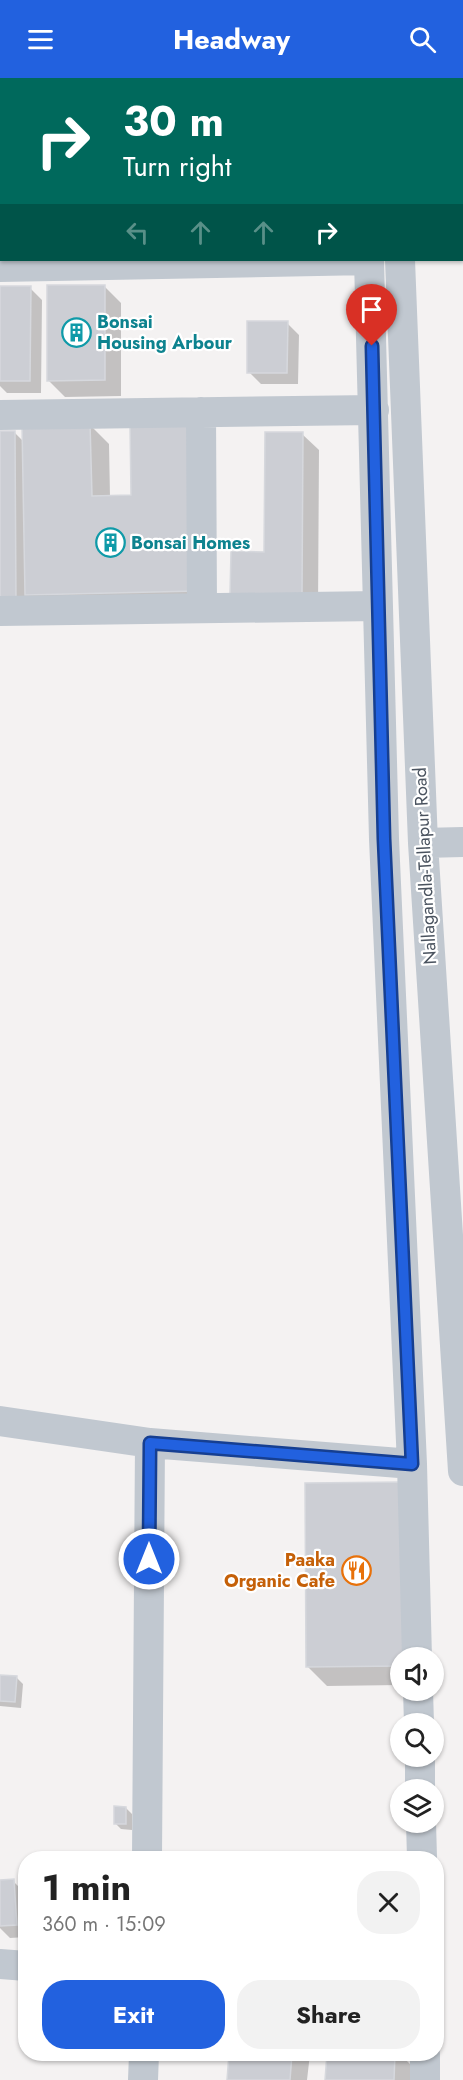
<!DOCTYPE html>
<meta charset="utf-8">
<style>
:root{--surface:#fff;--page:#f2f2f2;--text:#222;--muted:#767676;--accent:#2261df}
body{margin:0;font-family:Jost,sans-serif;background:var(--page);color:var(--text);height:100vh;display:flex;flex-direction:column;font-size:22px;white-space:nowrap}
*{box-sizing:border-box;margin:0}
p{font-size:20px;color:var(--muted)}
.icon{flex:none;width:33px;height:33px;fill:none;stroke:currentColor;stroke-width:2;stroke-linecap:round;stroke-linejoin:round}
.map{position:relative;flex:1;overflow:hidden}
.sheet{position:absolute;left:18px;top:1773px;width:426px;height:210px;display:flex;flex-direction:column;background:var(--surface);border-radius:24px;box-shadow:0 2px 4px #0004}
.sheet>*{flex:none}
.hud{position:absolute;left:0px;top:0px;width:464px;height:183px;box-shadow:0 2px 4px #0004;background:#00695c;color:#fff;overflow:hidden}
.controls{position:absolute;left:390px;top:1569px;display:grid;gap:12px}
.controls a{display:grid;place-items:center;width:54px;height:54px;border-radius:50%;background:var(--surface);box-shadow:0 2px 4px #0004;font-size:30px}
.pin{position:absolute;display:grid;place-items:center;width:51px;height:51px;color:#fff;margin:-62px -26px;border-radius:50% 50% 50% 0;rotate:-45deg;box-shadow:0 0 6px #0007}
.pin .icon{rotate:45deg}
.me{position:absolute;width:66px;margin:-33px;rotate:0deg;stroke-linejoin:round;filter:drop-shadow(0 0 4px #0008)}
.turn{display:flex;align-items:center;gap:21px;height:126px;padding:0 24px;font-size:27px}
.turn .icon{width:78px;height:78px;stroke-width:2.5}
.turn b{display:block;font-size:42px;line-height:51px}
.lanes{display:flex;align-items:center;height:57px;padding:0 24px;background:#0003;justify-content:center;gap:30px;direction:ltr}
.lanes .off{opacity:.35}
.round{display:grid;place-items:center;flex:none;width:63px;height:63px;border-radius:24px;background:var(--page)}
.headline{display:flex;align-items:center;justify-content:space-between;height:102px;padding:0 24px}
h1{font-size:36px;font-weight:700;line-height:45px}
.action{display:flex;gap:12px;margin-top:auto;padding:12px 24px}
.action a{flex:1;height:69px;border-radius:24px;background:var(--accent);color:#fff;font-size:24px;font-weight:700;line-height:69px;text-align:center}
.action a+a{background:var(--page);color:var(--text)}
header{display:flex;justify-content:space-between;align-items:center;height:78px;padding:0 24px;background:var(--accent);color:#fff;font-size:27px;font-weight:700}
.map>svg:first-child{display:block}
.shadow{fill:#0003}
.building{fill:#ccced4;stroke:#d6d8dd;stroke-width:1.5}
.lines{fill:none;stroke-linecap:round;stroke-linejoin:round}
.minor{stroke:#c1c8d0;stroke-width:30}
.route-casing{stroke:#163f91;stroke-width:15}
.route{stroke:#2261df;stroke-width:10}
.labels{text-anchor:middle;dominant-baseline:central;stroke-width:4.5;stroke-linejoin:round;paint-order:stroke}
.culture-label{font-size:18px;font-weight:bold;fill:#0d838f;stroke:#fff;text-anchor:start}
.street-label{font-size:18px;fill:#4a535f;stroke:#fff}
.food-label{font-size:18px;font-weight:bold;fill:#c56008;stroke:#fff;text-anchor:end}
</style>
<header><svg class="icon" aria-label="menu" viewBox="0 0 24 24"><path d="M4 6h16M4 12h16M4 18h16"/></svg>Headway<svg class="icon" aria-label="search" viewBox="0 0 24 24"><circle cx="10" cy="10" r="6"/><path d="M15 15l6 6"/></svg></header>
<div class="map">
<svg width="463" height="2002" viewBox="0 0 463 2002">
<rect width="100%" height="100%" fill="#f4f2f2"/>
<!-- shadow -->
<path class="shadow" d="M104 208 121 225V318L65 319 48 302Z
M0 209 30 210 42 222 41 315H7L0 308Z
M287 245 299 257 298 306H261L249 294Z
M90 347 109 366 110 419 216 532 0 544V355H15L24 364Z
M302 356 319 372 318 533 266 475Z
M400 1580V1607L327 1608 308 1589Z
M0 1599 17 1600 23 1606 21 1630 0 1628Z
M126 1730 132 1736V1752L121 1751 115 1745Z
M13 1803 25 1815 26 1859 10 1860 0 1850V1804Z
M231 1976H310L307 2002H228Z
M328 1976H400L412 1988 411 2002H327Z"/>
<!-- building -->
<path class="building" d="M47 207H105V302L47 303Z
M0 208H31L30 303H0Z
M247 243H288L287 295H247Z
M194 344 197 513 25 517 22 347 90 345 92 418 131 417 130 346Z
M0 353H15L16 525H0Z
M265 354H303L302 517H230L231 473 264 474Z
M405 1404 406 1580H400V1588L306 1589 305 1405Z
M0 1597 17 1598 15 1624 0 1623Z
M114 1728 126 1729V1746H114Z
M14 1801 17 1847 0 1848V1802Z
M229 1976H292L290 2002H227Z
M327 1976H395L394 2002H325Z"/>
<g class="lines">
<!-- minor -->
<path class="minor" d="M358 0V2
M393 0V2
M462 135H463
M369 182 384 761 412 1386 417 1580
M400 182 423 765 463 1393
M0 189 369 182
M201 334 202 530
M0 337 374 332
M0 533 378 528
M423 765 463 764
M0 1343 150 1365 412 1386
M418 1612 419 1646
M420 1678V1712
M421 1744 422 1780
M147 1780 150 1365
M0 1886 26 1888
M143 2002 144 1976
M425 2002V1976"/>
</g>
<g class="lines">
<defs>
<path id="route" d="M149 1481 150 1365 412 1386 384 761 372 268"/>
</defs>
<!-- route casing -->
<use href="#route" class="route-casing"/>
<!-- route -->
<use href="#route" class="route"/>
</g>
<!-- icons -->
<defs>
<symbol id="building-ring" viewBox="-11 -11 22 22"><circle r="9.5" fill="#fff" stroke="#0f9aa8" stroke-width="1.5"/><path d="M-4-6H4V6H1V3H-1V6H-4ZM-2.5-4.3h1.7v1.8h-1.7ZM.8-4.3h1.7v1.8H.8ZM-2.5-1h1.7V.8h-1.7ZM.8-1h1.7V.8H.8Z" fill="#0f9aa8"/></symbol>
<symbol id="restaurant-ring" viewBox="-11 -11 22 22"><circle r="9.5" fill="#fff" stroke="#e8710a" stroke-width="1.5"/><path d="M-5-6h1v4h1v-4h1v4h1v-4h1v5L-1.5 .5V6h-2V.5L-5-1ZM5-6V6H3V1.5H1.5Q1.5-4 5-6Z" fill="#e8710a"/></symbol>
</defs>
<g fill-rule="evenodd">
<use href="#building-ring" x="60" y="238" width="33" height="33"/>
<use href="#building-ring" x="94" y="448" width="33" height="33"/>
<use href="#restaurant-ring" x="340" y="1476" width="33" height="33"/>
</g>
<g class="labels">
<!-- culture labels -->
<g class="culture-label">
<text x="97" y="244">Bonsai<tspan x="97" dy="21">Housing Arbour</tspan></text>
<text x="131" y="465">Bonsai Homes</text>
</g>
<!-- street labels -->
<g class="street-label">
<text transform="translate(425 788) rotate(-93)">Nallagandla-Tellapur Road</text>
</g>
<!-- food labels -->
<g class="food-label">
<text x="335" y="1482">Paaka<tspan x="335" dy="21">Organic Cafe</tspan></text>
</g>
</g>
</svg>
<div class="controls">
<a><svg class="icon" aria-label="sound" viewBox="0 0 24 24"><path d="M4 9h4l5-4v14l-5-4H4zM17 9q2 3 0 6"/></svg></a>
<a><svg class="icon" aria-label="search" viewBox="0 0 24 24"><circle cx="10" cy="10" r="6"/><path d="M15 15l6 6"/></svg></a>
<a><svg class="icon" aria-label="layers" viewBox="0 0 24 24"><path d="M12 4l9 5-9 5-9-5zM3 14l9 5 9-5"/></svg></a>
</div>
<div class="pin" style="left:372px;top:268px;background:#d93025"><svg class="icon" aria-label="arrive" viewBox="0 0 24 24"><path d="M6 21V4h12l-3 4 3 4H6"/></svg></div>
<svg class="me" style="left:149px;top:1481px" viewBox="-20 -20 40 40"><circle r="17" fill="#2261df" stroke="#fff" stroke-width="3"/><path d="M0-11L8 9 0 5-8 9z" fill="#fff"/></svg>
<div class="hud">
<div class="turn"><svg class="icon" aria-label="right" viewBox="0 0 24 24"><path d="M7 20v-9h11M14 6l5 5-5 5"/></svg><div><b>30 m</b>Turn right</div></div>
<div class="lanes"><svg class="icon off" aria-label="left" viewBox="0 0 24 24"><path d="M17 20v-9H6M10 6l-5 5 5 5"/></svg><svg class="icon off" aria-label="ahead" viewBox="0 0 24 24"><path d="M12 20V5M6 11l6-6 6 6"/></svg><svg class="icon off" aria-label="ahead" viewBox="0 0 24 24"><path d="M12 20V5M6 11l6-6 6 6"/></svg><svg class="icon" aria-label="right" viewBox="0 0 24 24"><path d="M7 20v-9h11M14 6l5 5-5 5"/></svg></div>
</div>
<section class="sheet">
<div class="headline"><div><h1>1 min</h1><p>360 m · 15:09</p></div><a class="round"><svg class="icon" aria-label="close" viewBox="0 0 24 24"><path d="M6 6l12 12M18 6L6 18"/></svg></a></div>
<div class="action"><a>Exit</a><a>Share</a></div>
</section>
</div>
